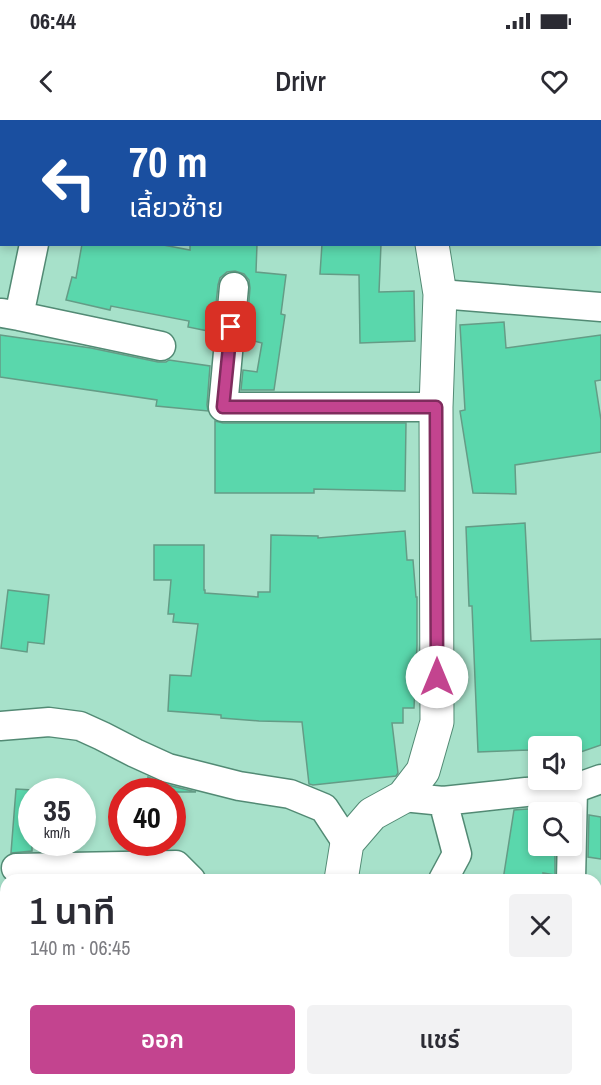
<!DOCTYPE html>
<html lang="th">
<meta charset="utf-8">
<style>
:root{--surface:#fff;--page:#f2f2f3;--text:#2b2b33;--muted:#7c7c81;--accent:#c3448f}
body{margin:0;font-family:"Archivo Narrow","Noto Sans Thai",sans-serif;background:var(--page);color:var(--text);height:100vh;display:flex;flex-direction:column;font-size:22px;white-space:nowrap}
*{box-sizing:border-box;margin:0}
p{font-size:20px;color:var(--muted)}
.icon{flex:none;width:33px;height:33px;fill:none;stroke:currentColor;stroke-width:2;stroke-linecap:round;stroke-linejoin:round}
.map{position:relative;flex:1;overflow:hidden}
.sheet{position:absolute;left:0px;top:754px;width:602px;height:212px;display:flex;flex-direction:column;background:var(--surface);border-radius:18px 18px 0 0;box-shadow:0 3px 9px #0003}
.sheet>*{flex:none}
.guide{position:absolute;left:0px;top:0px;width:602px;height:126px;box-shadow:0 3px 9px #0003;background:#1a4fa0;color:#fff;overflow:hidden}
.tools{position:absolute;left:528px;top:616px;display:grid;gap:12px}
.tools a{display:grid;place-items:center;width:54px;height:54px;border-radius:6px;background:var(--surface);box-shadow:0 3px 9px #0003;font-size:30px}
.speed{position:absolute;left:18px;top:658px;display:flex;gap:12px;font-size:30px;font-weight:700;text-align:center}
.speed>*{display:grid;place-content:center;width:78px;height:78px;border-radius:50%;background:var(--surface);box-shadow:0 3px 9px #0003;line-height:1}
.speed small{font-size:15px;font-weight:400}
.speed .limit{border:9px solid #d22;background:#fff;color:#111}
.pin{position:absolute;display:grid;place-items:center;width:51px;height:51px;color:#fff;margin:-26px;border-radius:12px;box-shadow:0 3px 9px #0006}
.me{position:absolute;width:66px;margin:-33px;rotate:0deg;stroke-linejoin:round;filter:drop-shadow(0 0 4px #0008)}
.turn{display:flex;align-items:center;gap:21px;height:126px;padding:0 30px;font-size:27px}
.turn .icon{width:78px;height:78px;stroke-width:2.5}
.turn b{display:block;font-size:42px;line-height:51px}
.round{display:grid;place-items:center;flex:none;width:63px;height:63px;border-radius:6px;background:var(--page)}
.summary{display:flex;align-items:center;justify-content:space-between;height:102px;padding:0 30px}
h1{font-size:36px;font-weight:600;line-height:45px}
.button{display:flex;gap:12px;margin-top:auto;padding:12px 30px}
.button a{flex:1;height:69px;border-radius:6px;background:var(--accent);color:#fff;font-size:24px;font-weight:600;line-height:69px;text-align:center}
.button a+a{background:var(--page);color:var(--text)}
.status{display:flex;justify-content:space-between;align-items:center;height:42px;padding:0 30px;background:var(--surface);direction:ltr}
.status svg{height:16px;fill:currentColor}
header{display:flex;justify-content:space-between;align-items:center;height:78px;padding:0 30px;background:var(--surface);font-size:27px;font-weight:600}
.map>svg:first-child{display:block}
.building{fill:#5ad7ac;stroke:#649c86;stroke-width:1.5}
.lines{fill:none;stroke-linecap:round;stroke-linejoin:round}
.minor-casing{stroke:#528a74;stroke-width:31}
.tertiary-casing{stroke:#528a74;stroke-width:35}
.minor{stroke:#fff;stroke-width:28}
.tertiary{stroke:#fff;stroke-width:33}
.route-casing{stroke:#7f2c5d;stroke-width:15}
.route{stroke:#c3448f;stroke-width:10}
</style>
<div class="status"><b>06:44</b><svg viewBox="0 0 49 12"><path d="M0 12V9h3v3zM5 12V6h3v6zM10 12V3h3v9zM15 12V0h3v12zM26 1h20v11H26zM47 4h2v5h-2z"/></svg></div>
<header><svg class="icon" aria-label="back" viewBox="0 0 24 24"><path d="M15 5l-7 7 7 7"/></svg>Drivr<svg class="icon" aria-label="heart" viewBox="0 0 24 24"><path d="M12 20l-8-8c-3-5 5-10 8-4 3-6 11-1 8 4z"/></svg></header>
<div class="map">
<svg width="601" height="965" viewBox="0 0 601 965">
<rect width="100%" height="100%" fill="#a7e1ca"/>
<!-- building -->
<path class="building" d="M82 124H158L190 130V124H257L256 152 286 155 281 194 285 195 274 270H241L243 250 257 252 262 223 246 219 250 168 249 160 244 154 235 151 227 152 220 158 218 165 213 212 188 207 189 201 111 186 110 190 66 180 72 157 76 158Z
M322 124H381L379 172 414 171 415 221 360 223 359 155 320 154Z
M504 202 506 228 601 215V260L595 261 601 300V332L515 345 516 374 473 373 460 291 465 290 460 205Z
M0 215 91 228 158 242H166L169 240 210 246 207 285 208 291 156 286 157 280 0 257Z
M215 301 223 303H406L405 371 314 369V373H215Z
M525 403 531 521 601 519V625L572 635V627H529V630L478 632 472 486H469L466 407Z
M405 411 407 440H413L416 477H417V525L414 588H403V603H392L398 653 396 656 313 665 309 664 302 602 259 601 221 598V595L168 591 170 555 191 556 198 504 173 502 174 494H168L171 460H154V425H204V470H205V473L258 477V472H270L271 415 318 416V418Z
M8 470 49 475 44 524 28 522 27 532 1 528Z
M148 657 164 664 196 672H146Z
M16 669 32 670V731L11 733Z
M556 687V693H538V726H555V755L543 753V760H503L514 690Z
M589 695 601 697V739L588 737Z"/>
<g class="lines">
<defs>
<path id="minor" d="M60 2 61 0
M234 167 223 287H436
M440 174 601 187
M2 193 19 196 34 124
M19 196 161 226
M0 606 49 602 80 606 102 616 135 633 168 648 239 666 290 674 324 688 347 723
M403 677 443 681 526 672 573 669 601 659
M16 748 176 745 191 760
M443 760 457 734 443 681
M571 760 573 669
M596 914 601 913
M357 965 381 960"/>
<path id="tertiary" d="M402 0 403 2
M341 760 347 723 372 694 403 677 423 651 437 602 436 287 440 174 432 124
M333 960 334 965"/>
</defs>
<!-- minor casing -->
<use href="#minor" class="minor-casing"/>
<!-- tertiary casing -->
<use href="#tertiary" class="tertiary-casing"/>
<!-- minor -->
<use href="#minor" class="minor"/>
<!-- tertiary -->
<use href="#tertiary" class="tertiary"/>
</g>
<g class="lines">
<defs>
<path id="route" d="M231 207 223 287H436L437 557"/>
</defs>
<!-- route casing -->
<use href="#route" class="route-casing"/>
<!-- route -->
<use href="#route" class="route"/>
</g>
</svg>
<div class="tools">
<a><svg class="icon" aria-label="sound" viewBox="0 0 24 24"><path d="M4 9h4l5-4v14l-5-4H4zM17 9q2 3 0 6"/></svg></a>
<a><svg class="icon" aria-label="search" viewBox="0 0 24 24"><circle cx="10" cy="10" r="6"/><path d="M15 15l6 6"/></svg></a>
</div>
<div class="speed"><div>35<small>km/h</small></div><div class="limit">40</div></div>
<div class="pin" style="left:231px;top:207px;background:#d93025"><svg class="icon" aria-label="arrive" viewBox="0 0 24 24"><path d="M6 21V4h12l-3 4 3 4H6"/></svg></div>
<svg class="me" style="left:437px;top:557px" viewBox="-20 -20 40 40"><circle r="19" fill="#fff"/><path d="M0-13L10 11 0 6-10 11z" fill="#c3448f"/></svg>
<div class="guide">
<div class="turn"><svg class="icon" aria-label="left" viewBox="0 0 24 24"><path d="M17 20v-9H6M10 6l-5 5 5 5"/></svg><div><b>70 m</b>เลี้ยวซ้าย</div></div>
</div>
<section class="sheet">
<div class="summary"><div><h1>1 นาที</h1><p>140 m · 06:45</p></div><a class="round"><svg class="icon" aria-label="close" viewBox="0 0 24 24"><path d="M6 6l12 12M18 6L6 18"/></svg></a></div>
<div class="button"><a>ออก</a><a>แชร์</a></div>
</section>
</div>
